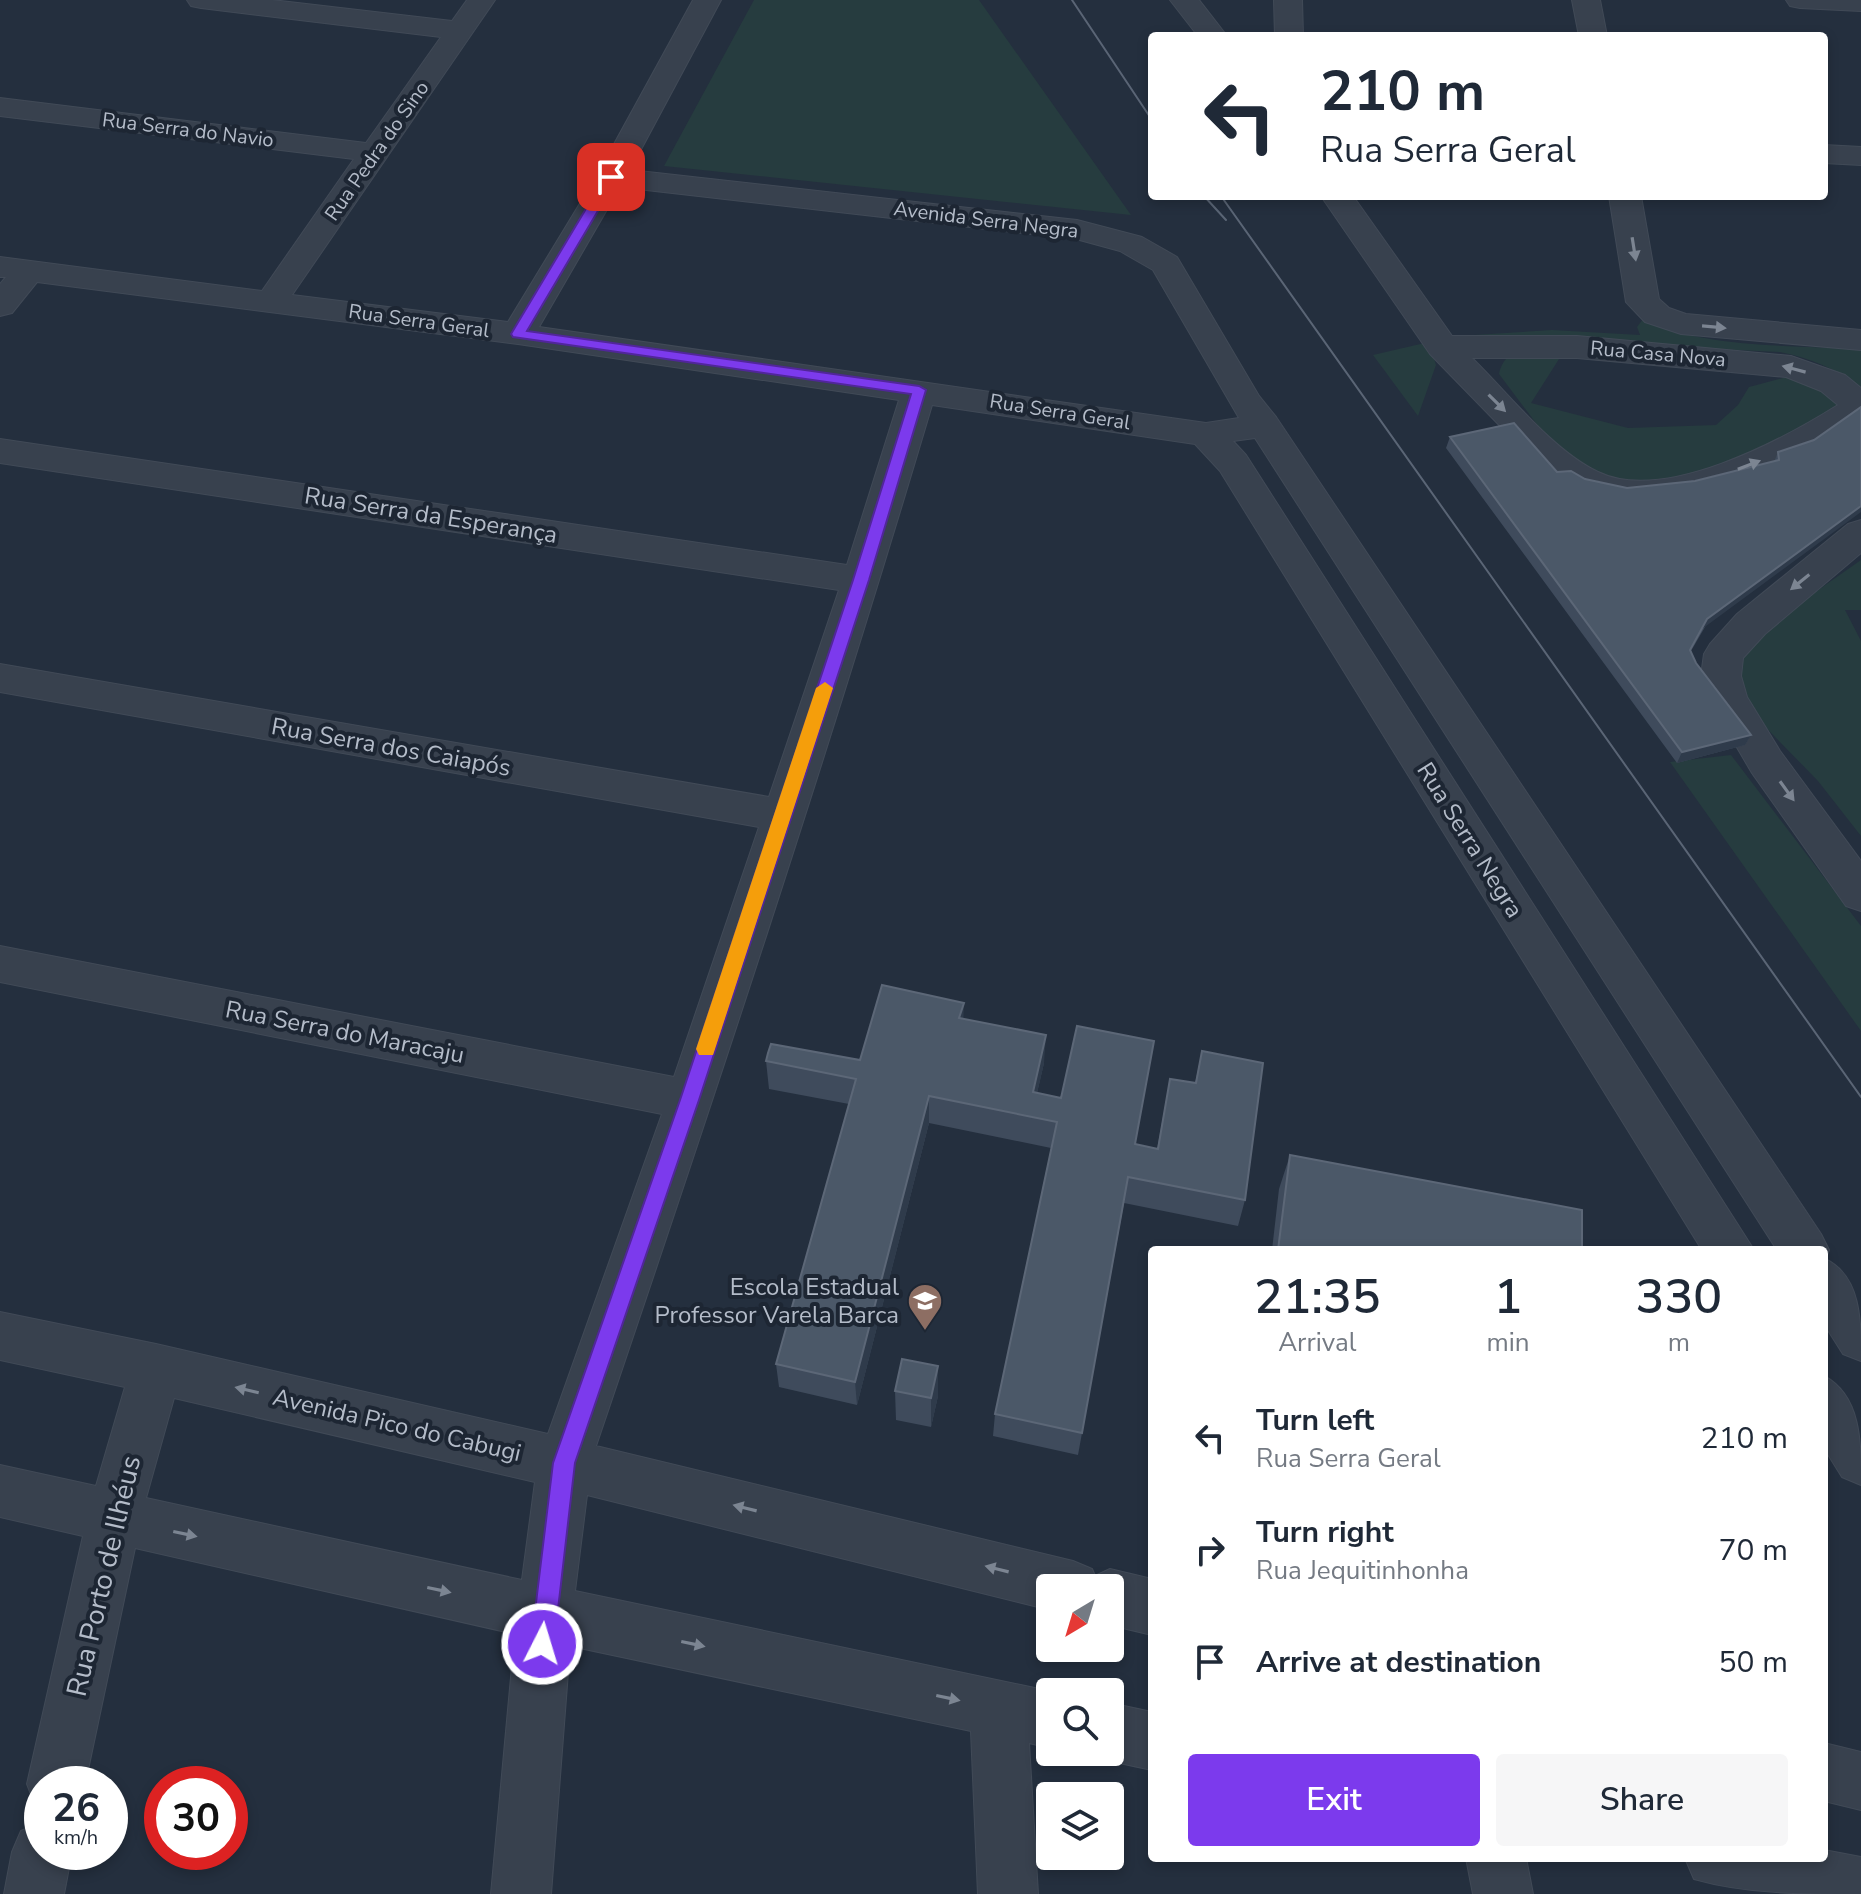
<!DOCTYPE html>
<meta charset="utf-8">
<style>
:root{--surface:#fff;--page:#f6f6f7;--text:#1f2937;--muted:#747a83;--accent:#7c3aed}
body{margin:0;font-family:"Nunito Sans",sans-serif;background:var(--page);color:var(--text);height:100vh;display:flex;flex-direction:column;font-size:30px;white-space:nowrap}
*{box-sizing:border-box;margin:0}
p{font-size:26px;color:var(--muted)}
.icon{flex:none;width:44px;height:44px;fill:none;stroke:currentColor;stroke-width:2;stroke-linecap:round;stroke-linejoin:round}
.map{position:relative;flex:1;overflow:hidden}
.side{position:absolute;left:1148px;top:1246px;width:680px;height:616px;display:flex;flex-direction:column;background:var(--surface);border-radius:8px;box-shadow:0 4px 12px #0003}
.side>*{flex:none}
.banner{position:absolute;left:1148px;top:32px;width:680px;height:168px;border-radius:8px;box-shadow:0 4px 12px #0003;background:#fff;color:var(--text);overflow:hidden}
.needle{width:52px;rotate:218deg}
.fabs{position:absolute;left:1036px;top:1574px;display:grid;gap:16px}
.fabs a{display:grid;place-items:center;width:88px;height:88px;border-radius:8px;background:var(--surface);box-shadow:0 4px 12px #0003;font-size:40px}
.speed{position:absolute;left:24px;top:1766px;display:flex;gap:16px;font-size:40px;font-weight:700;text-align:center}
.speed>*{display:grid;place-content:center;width:104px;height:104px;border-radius:50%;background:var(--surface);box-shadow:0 4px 12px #0003;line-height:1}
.speed small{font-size:20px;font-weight:400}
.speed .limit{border:12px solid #d22;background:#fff;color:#111}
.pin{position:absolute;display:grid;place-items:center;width:68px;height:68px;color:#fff;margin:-34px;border-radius:16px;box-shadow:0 4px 12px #0006}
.me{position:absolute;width:88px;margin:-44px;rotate:5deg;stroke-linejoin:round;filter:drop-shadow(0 0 6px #0008)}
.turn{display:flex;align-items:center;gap:28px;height:168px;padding:0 40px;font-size:36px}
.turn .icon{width:104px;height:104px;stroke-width:2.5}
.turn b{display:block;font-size:56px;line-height:68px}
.eta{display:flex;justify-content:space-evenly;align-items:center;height:136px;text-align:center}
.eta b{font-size:48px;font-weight:600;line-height:56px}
.primary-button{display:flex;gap:16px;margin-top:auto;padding:16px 40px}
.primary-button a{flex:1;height:92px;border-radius:8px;background:var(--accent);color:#fff;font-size:32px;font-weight:600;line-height:92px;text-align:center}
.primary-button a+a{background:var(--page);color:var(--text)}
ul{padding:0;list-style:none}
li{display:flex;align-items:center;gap:24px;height:112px;padding:0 40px}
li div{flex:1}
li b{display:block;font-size:30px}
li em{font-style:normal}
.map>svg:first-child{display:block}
.green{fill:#263c3f}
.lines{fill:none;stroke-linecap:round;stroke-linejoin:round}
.minor-casing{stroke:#414a57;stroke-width:2}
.minor{fill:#38414e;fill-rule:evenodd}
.tram{stroke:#5a6575;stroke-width:2}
.wall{fill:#3f4b5c}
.shaded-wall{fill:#2f3b4b}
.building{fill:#4b5868;stroke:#5c6777;stroke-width:2}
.oneway{fill:#7c8592}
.route{fill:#7c3aed;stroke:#51269a;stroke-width:2}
.slow{fill:#f59e0b}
.labels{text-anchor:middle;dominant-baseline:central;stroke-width:8;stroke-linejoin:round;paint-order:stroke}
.far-street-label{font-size:20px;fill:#b4bcc9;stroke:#1d2633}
.street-label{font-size:24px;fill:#b4bcc9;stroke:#1d2633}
.poi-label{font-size:24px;fill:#b4bcc9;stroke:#1d2633;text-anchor:end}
.near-street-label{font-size:28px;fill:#b4bcc9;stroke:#1d2633}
</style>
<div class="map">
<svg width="1861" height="1894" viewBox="0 0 1861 1894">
<rect width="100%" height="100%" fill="#242f3e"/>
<!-- green -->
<path class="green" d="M754 0H979L1131 215 664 166Z
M1643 319C1703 349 1794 345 1861 349V387C1835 369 1811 358 1780 352L1537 341 1463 342 1458 336 1552 330 1640 335 1637 327Z
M1429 342 1436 365 1418 416 1373 355Z
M1555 352 1559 359 1531 403 1628 428 1716 425 1738 405 1749 387 1787 377 1834 396 1837 404 1834 415 1794 442 1671 483 1620 484 1565 462 1499 374C1505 345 1530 352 1555 352Z
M1861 560V610H1845L1861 641V836L1818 781 1740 701 1730 670 1781 616Z
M1731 755 1861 926V1031L1670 762Z"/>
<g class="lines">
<defs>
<path id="minor" d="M187 0H272L452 21 467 0H495L292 295 508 322 596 177 693 0H721L630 170 1077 220 1142 237 1177 257 1259 396 1276 417 1821 1234 1829 1250 1825 1259C1861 1276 1861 1320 1861 1361L1843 1354 1824 1324V1250H1777L1255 438 1233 441 1246 455 1754 1250H1702L1220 471 1195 444 932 405C828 755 713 1101 596 1446L1073 1561 1092 1569 1095 1576 1110 1569 1152 1579V1635L1110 1625V1588H1050V1610L587 1495 575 1591 1054 1692H1050V1748L1029 1743 1038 1894H978L971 1731 570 1646 551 1894H491L515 1634 135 1548 85 1784H42V1807L35 1805 27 1784 83 1536 0 1517V1465L96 1486 125 1387 0 1360V1312L156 1344 548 1434 662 1114 0 982V946L674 1077 759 827 0 692V664L769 797 839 590 0 463V439L847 565 899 400 518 344 37 282 12 313 0 316V284L6 277H0V257L262 291 354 159 0 116V98L366 143 441 37 201 8 191 6ZM620 187 1076 239 1120 251 1153 270 1239 418 1206 423 539 327ZM174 1398 535 1482 522 1580 146 1498Z
M1170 0H1199L1227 36H1198Z
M1274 0H1302L1303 36H1275Z
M1572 0H1600L1607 36H1579Z
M1786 0H1861V11L1800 8 1790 6Z
M1824 145 1861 147V165L1824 163Z
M1321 196H1353L1452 336H1577L1791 356 1845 375 1861 388V423L1765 474 1710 493 1668 502 1627 504 1576 491 1543 470 1430 354ZM1472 358H1577L1786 377 1821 391 1838 405C1782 440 1664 504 1598 472 1552 450 1509 394 1472 358Z
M1609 196H1641L1659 299 1669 308 1686 314 1861 330V350L1681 334 1645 322 1626 302Z
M1861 520V553L1765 634 1743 658 1741 676 1747 697 1780 751 1861 861V911L1846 906 1752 773 1708 698 1701 676 1704 654 1710 644 1737 614 1848 524Z
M1824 1376C1861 1396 1861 1441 1861 1485L1842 1477 1824 1448Z
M1110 1703 1152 1712V1770L1110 1761 1090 1752H1110Z
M1824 1743 1861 1752V1810L1824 1801Z
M42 1822V1852H72L64 1894H4L12 1852 21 1831Z
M1824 1850 1861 1857V1894C1805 1894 1747 1894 1694 1879L1685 1858H1824Z
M1466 1858H1526L1533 1894H1473Z"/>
</defs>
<!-- minor casing -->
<use href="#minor" class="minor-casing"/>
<!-- minor -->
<use href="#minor" class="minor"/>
<!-- tram -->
<path class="tram" d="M1072 0 1152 120
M1204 196 1226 220
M1221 196 1861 1097"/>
</g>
<!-- wall -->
<path class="wall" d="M1450 437 1557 472 1627 488 1695 481 1774 462 1778 452 1814 440 1691 651 1696 663 1751 735 1745 745 1677 763 1446 448Z
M963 1019 1044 1063 1037 1093 1135 1144 1157 1149 1170 1079 1195 1083 1202 1051 1245 1200 1238 1226 1124 1203 1078 1455 993 1436 995 1414 1051 1148 929 1123 857 1405 779 1387 776 1364 849 1104 769 1089 766 1061 860 1060Z
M1290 1155 1582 1250H1272L1279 1189Z
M895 1391 938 1396 931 1427 896 1420Z"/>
<!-- shaded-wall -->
<path class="shaded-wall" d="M1861 506V512L1702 629 1685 660 1707 619Z
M1751 735 1745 745 1677 763 1682 752Z
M964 1003 963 1031 959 1018Z
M1046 1035 1044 1063 1031 1119 1033 1092Z
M929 1096V1123L857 1405 855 1382Z
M938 1366V1396L931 1427V1398Z"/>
<!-- building -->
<path class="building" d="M1861 407V506L1707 619 1690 650 1696 663 1751 735 1682 752 1450 437 1514 423 1557 472 1571 471 1585 479 1627 488 1695 481 1779 460 1778 452 1814 440Z
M882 985 964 1003 959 1018 1046 1035 1033 1092 1061 1098 1077 1026 1154 1041 1135 1144 1158 1149 1170 1079 1196 1083 1202 1051 1263 1063 1245 1200 1128 1177 1082 1433 995 1414 1057 1122 929 1096 855 1382 776 1364 856 1079 766 1061 768 1053 771 1044 860 1060Z
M1290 1155 1582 1210V1250H1278Z
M902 1359 938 1366 931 1398 895 1391Z"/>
<!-- one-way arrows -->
<defs><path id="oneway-solid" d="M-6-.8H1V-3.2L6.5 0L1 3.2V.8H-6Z" transform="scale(2)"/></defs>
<g class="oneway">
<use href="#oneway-solid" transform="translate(1634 249) rotate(81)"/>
<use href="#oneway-solid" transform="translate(1714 327) rotate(5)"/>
<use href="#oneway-solid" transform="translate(1794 369) rotate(-165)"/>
<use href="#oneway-solid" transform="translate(1497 403) rotate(45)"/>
<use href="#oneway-solid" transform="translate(1749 465) rotate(-21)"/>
<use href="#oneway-solid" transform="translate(1800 582) rotate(141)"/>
<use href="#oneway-solid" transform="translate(1787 791) rotate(54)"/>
<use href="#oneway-solid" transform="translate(247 1390) rotate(-167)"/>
<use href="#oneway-solid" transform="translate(745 1508) rotate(-166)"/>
<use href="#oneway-solid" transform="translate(185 1534) rotate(12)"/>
<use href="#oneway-solid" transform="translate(997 1569) rotate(-166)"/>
<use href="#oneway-solid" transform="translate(439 1590) rotate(12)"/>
<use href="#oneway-solid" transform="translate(693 1644) rotate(12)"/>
<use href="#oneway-solid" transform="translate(948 1698) rotate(12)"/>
</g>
<!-- route -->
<path class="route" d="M611 174 618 177 527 331 919 386 926 390 869 580 699 1100 575 1463 554 1644 551 1652 542 1656 534 1652 531 1644 553 1463 680 1100 853 580 911 394 513 337 511 334 605 177Z"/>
<!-- slow -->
<path class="slow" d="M825 682 833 688 715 1049 713 1055H699L696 1049 816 688Z"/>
<!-- icons -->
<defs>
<symbol id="school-pin" viewBox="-11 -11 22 30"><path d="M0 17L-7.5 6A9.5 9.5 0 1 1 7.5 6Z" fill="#8d6e63" stroke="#1d2633"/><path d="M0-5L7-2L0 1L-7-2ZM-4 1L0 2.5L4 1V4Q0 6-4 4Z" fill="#fff"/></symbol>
</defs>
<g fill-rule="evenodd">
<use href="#school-pin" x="905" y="1281" width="40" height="54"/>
</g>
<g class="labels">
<!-- far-street labels -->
<g class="far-street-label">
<text transform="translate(188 130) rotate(7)">Rua Serra do Navio</text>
<text transform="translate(377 151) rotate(-55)">Rua Pedra do Sino</text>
<text transform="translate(986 220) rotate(7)">Avenida Serra Negra</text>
<text transform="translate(419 321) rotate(8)">Rua Serra Geral</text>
<text transform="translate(1658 354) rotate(5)">Rua Casa Nova</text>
<text transform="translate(1060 412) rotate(9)">Rua Serra Geral</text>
</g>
<!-- street labels -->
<g class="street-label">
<text transform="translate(431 515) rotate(9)">Rua Serra da Esperança</text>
<text transform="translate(391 747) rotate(10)">Rua Serra dos Caiapós</text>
<text transform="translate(1470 840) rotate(58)">Rua Serra Negra</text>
<text transform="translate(345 1032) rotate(11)">Rua Serra do Maracaju</text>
<text transform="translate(397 1425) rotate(13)">Avenida Pico do Cabugi</text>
</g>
<!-- poi labels -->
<g class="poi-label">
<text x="899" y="1287">Escola Estadual<tspan x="899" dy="28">Professor Varela Barca</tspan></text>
</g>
<!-- near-street labels -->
<g class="near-street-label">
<text transform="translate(104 1576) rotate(-77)">Rua Porto de Ilhéus</text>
</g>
</g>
</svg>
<div class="fabs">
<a><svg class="needle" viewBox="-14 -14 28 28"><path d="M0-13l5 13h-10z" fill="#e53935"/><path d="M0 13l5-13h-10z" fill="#747a83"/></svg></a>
<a><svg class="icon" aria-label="search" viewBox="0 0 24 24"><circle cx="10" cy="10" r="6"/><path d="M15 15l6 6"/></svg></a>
<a><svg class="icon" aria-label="layers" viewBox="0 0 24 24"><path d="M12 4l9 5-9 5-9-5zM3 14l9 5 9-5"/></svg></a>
</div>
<div class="speed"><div>26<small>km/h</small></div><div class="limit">30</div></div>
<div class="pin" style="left:611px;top:177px;background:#d93025"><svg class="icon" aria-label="arrive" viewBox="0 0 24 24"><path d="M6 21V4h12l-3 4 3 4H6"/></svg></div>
<svg class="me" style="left:542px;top:1644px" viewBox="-20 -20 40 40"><circle r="17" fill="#7c3aed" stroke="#fff" stroke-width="3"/><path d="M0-11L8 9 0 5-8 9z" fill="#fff"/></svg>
<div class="banner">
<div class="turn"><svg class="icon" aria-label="left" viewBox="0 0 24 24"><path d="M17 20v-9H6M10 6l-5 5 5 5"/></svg><div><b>210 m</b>Rua Serra Geral</div></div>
</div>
<section class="side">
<div class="eta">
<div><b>21:35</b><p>Arrival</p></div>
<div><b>1</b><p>min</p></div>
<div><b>330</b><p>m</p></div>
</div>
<ul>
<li><svg class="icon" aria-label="left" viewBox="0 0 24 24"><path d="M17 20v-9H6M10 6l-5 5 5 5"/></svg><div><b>Turn left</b><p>Rua Serra Geral</p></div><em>210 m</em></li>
<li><svg class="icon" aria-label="right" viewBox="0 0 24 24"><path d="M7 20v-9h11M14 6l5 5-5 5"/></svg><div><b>Turn right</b><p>Rua Jequitinhonha</p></div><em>70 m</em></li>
<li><svg class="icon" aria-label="arrive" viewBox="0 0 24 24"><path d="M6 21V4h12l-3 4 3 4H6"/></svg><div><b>Arrive at destination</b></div><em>50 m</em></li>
</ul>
<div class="primary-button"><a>Exit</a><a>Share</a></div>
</section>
</div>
